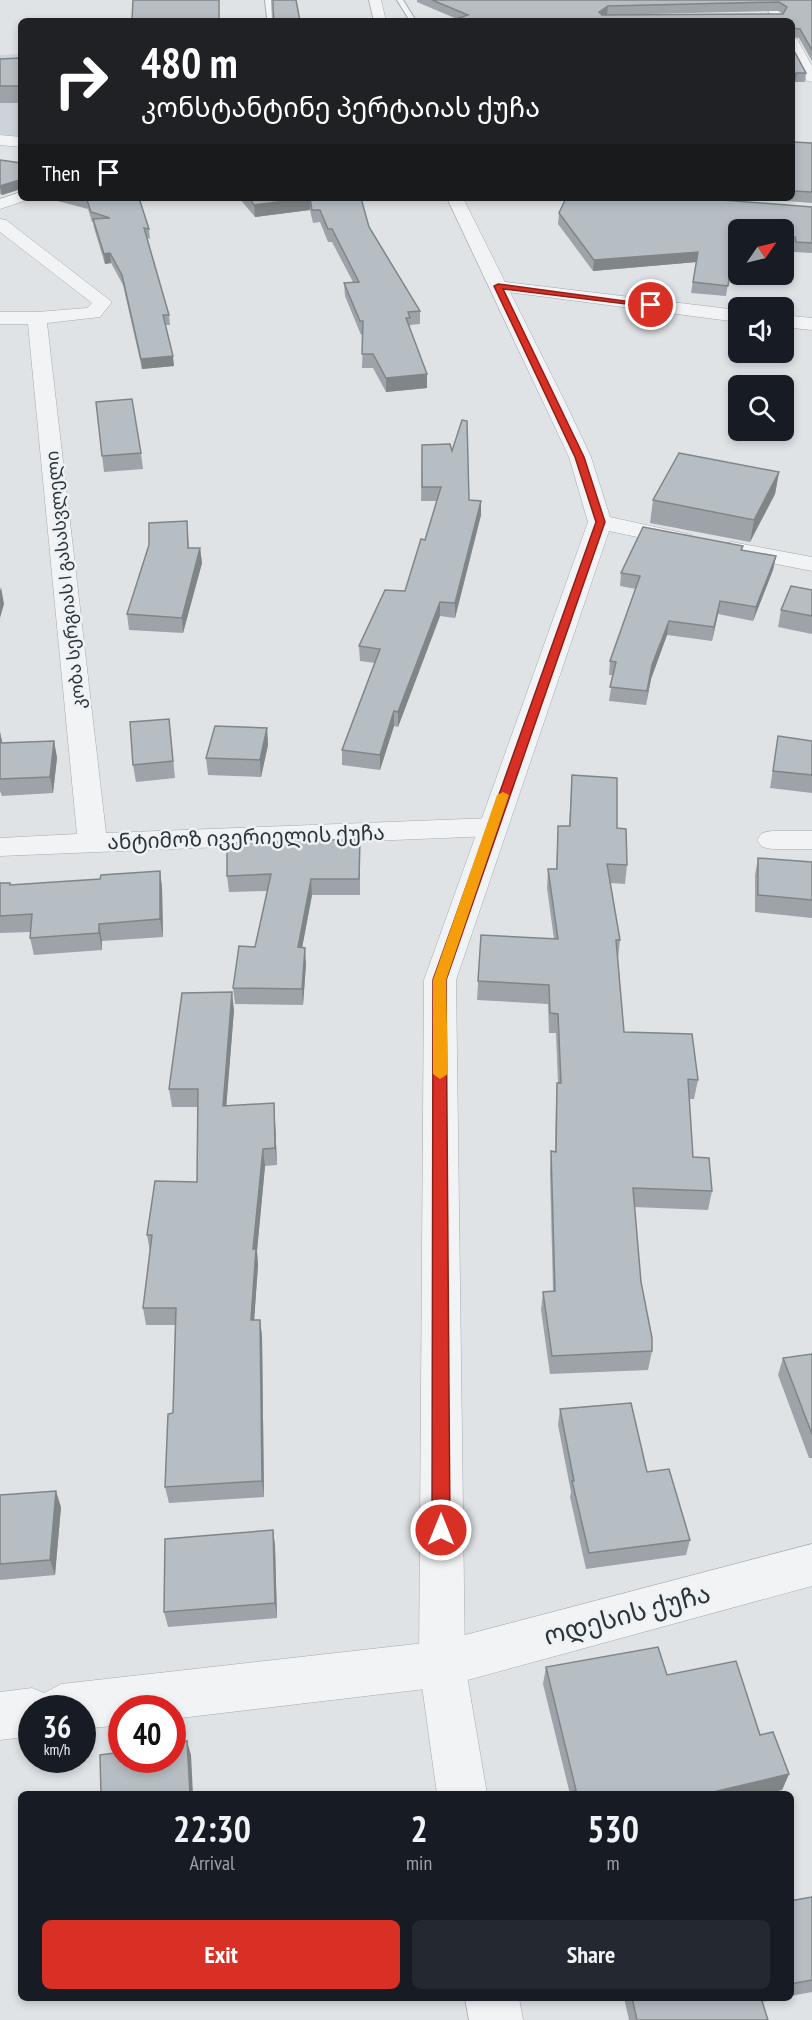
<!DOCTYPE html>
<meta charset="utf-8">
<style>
:root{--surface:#171b24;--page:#242831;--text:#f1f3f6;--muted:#9ea1a6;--accent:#d93025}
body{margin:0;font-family:"PT Sans Narrow","Noto Sans Georgian",sans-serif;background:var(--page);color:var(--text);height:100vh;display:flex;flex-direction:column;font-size:22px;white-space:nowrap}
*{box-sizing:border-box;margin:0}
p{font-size:20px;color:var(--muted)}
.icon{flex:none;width:33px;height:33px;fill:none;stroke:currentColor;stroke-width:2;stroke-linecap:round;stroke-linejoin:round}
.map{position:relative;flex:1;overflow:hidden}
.panel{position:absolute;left:18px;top:1791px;width:776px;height:210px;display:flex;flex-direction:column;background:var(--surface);border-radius:9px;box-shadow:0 3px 9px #0003}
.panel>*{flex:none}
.banner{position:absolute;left:18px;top:18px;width:777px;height:183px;border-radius:9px;box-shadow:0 3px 9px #0003;background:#202124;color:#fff;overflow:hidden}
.needle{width:39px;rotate:56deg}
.fabs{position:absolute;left:728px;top:219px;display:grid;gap:12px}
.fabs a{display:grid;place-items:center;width:66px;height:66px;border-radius:9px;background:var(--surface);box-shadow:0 3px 9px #0003;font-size:30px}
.speed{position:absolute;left:18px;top:1695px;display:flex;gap:12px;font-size:30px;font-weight:700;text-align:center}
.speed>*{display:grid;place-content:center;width:78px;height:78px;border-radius:50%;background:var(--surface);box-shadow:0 3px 9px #0003;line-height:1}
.speed small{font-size:15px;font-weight:400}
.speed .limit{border:9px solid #d22;background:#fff;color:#111}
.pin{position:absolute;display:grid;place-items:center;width:51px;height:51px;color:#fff;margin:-26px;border:3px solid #fff;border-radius:50%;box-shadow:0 2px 6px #0007}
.me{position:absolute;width:66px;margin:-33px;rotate:0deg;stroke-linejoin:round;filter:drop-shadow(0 0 4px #0008)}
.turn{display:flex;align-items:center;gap:21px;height:126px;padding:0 24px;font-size:27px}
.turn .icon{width:78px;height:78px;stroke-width:2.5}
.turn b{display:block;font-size:42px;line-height:51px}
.then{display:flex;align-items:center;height:57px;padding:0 24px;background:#0003;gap:12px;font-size:22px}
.eta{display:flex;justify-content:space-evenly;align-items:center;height:102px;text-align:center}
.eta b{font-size:36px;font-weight:800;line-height:42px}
.action{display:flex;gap:12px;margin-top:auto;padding:12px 24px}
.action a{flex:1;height:69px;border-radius:9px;background:var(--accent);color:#fff;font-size:24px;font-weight:800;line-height:69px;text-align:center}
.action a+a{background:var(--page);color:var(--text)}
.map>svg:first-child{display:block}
.built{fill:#cdd3d8}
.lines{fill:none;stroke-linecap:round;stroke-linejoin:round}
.service-casing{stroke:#a5abb0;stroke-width:2}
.minor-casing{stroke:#a5abb0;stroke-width:1}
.tertiary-casing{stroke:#a5abb0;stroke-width:1}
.service{fill:#f1f3f5;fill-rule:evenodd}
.minor{fill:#f1f3f5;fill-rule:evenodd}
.tertiary{fill:#f1f3f5;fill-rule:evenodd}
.wall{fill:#9da3a8;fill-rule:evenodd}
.shaded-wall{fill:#808588}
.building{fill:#b7bec3;stroke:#808588;stroke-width:1.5;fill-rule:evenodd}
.route{fill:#d93025;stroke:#8d1f18;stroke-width:1.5}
.slow{fill:#f59e0b}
.labels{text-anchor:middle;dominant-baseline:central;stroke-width:5;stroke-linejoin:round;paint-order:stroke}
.far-street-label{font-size:18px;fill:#2a343c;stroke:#eef2f4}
.street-label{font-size:21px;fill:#2a343c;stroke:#eef2f4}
.near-street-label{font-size:26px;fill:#2a343c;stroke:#eef2f4}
</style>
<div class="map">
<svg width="812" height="2020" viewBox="0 0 812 2020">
<rect width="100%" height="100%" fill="#dfe3e6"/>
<!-- built -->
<path class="built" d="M21 54V137L0 134V55Z"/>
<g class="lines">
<defs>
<path id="service" d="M265 0H271L272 19 267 18Z
M397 0H403L416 21H410Z"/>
<path id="minor" d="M762 0H774L786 21H774Z
M792 38 797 39 812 66V82L807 81 792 54Z
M0 135 21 137V147L0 145Z
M21 192V198H29L27 200 0 209V199Z
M0 219 6 220 112 302 100 317 47 323 106 833 492 818 502 821 507 827 502 833 492 836 0 856V838L77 834 28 324H0V312H37L87 308 92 303 0 232Z
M498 281 738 310V322L492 290 489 286 492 282Z
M783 315 812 318V330L783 327Z
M772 831H812V849H772L762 847 757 840 762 833Z
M812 1544V1586L442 1687 172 1719V1708H122V1725L82 1729V1708H32V1736L0 1740V1692L32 1688 44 1693 61 1684 442 1641Z"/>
<path id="tertiary" d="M369 0H381L386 21H374Z
M447 198H463L568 408 591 457 610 517 692 535 696 540 692 545 684 547 609 531 456 980 465 1664 487 1794H437L419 1664 424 980 588 522 569 457Z
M732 542 812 557V571L724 554 720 549 724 544Z
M465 1998H519L523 2020H469Z"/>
</defs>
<!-- service casing -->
<use href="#service" class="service-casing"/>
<!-- minor casing -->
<use href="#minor" class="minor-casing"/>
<!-- tertiary casing -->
<use href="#tertiary" class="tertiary-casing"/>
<!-- service -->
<use href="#service" class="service"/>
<!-- minor -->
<use href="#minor" class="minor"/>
<!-- tertiary -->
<use href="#tertiary" class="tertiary"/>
</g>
<!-- wall -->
<path class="wall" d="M417 0H812V61L799 38 792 37 457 19 417 2ZM778 11 783 14 607 15Z
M792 47 806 73 805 82H795Z
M21 58V103H0V59Z
M792 142 812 143V203L749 198H792Z
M0 160 21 163V189L2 195 0 194Z
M46 198H139L149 229 150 239 147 238 169 315 170 325H165L174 366 142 369 123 285 111 263 105 264 94 228 93 222H92L88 209Z
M239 198H361L369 227 420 311V324L410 325V330L427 374V388L386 392 373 368H362L363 334 361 335 345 296 344 283 353 282 332 242H328L320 222 313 223 310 210 255 217Z
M812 207V253L794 252V248H783V230H738V248L733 249 726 296 691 293 696 262 593 271 558 224 559 213Z
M96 402 141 453 143 469 104 472Z
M422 445 452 451 469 500 481 501V515L455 618 440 616 398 727 394 726 380 770 342 765V750L375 663 360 661 359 646 405 591 425 540 437 501H421Z
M779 472 775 494 750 542 650 523 653 500Z
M187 521 189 548H200L202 563 183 633 129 630 127 614Z
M743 551 776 556 773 570 753 621 718 614 712 641 667 635 651 679 646 705 609 701 613 675H609L610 661 636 589 620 586 621 573Z
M812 590V634L778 627 781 610Z
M267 728 268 745 261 777 208 775 206 758Z
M0 732 2 743 54 741 57 758 53 793 2 796 0 791Z
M171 736 175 778 136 782 133 765Z
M778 736 812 741V793L770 788Z
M572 775 617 828 627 865 625 884 610 883 620 940 618 959 624 1032 698 1080 694 1099H689L693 1157 712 1191 708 1210 634 1207 641 1282 652 1351 648 1370 550 1374 541 1310 543 1292 553 1291 550 1171 551 1151 555 1152 556 1102 558 1083 556 1033H549L548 1004 477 1000 481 935 554 939 547 888 548 869H556L558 826H569Z
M360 839V895H312L302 948 306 964 303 1005 235 1004 233 988 255 947 268 891 229 892 227 876Z
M758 858 812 862V918L755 912V875Z
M160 871 162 888 163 937 102 941V950L34 955 30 938V932L0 933V883L11 885 100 879Z
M234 1010 226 1106 274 1103 275 1120 277 1165 265 1166 257 1251 258 1265 254 1320H260L262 1336 264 1497 169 1503 165 1487 173 1413 175 1325H146L143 1308 150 1252 147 1235 197 1182 198 1107H172L169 1089Z
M812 1354V1458H809L778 1375 783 1358Z
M560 1409 647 1472 690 1540 686 1555 586 1569 570 1497 571 1492 558 1425Z
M0 1495 61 1507 55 1575 0 1580Z
M273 1530 275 1546 277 1618 168 1627 164 1612Z
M546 1667 667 1675 760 1735 789 1774 782 1790 764 1794H570L543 1684Z
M812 1897V1992L790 1996V1901Z
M624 1998H781L762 2002 768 2020H629Z"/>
<!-- shaded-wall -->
<path class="shaded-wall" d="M608 6 607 15 599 21V12Z
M19 180 21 189 2 195 0 186Z
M310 198V210L255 217 254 205Z
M698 252 697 262 593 271 594 260Z
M110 253 111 263 105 264 104 254Z
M173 356 174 366 142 369 141 359Z
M427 374V388L386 392V378Z
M779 472 775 494 750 542 754 520Z
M481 501V515L455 618V603Z
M200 548 202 563 183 633 182 618Z
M776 556 773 570 753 621 756 607Z
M1 587 4 604 0 618V591Z
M720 601 718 614 712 641 714 627Z
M440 602V616L398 727V712Z
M669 621 667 635 651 679 646 705 652 665Z
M394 711V726L380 770V755Z
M267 728 268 745 261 777 260 760Z
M0 732 3 746 0 757Z
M54 741 57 758 53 793 50 777Z
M160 871 162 888 163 937 160 919Z
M311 879 312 895 299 964 298 947Z
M99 924 102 941V950L99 933Z
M305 948 306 964 303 1005 302 989Z
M232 992 234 1010 225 1123 223 1106Z
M274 1103 275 1120 277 1165 275 1148Z
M263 1149 265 1166 257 1251 258 1265 253 1337 251 1320 253 1249Z
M260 1320 262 1336 264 1497 262 1481Z
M56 1491 61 1507 55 1575 50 1560Z
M273 1530 275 1546 277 1618 275 1603Z
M187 1741 191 1755 193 1794H190Z
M789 1774 782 1790 764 1794H705Z"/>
<!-- building -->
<path class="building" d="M133 0H219V21H132Z
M273 0H296L300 21H274L273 8Z
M432 0H812V50L800 29 792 28V21H450L468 15ZM779 2 787 7 783 14 602 15 599 12 608 6Z
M792 47 806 73H796L792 94Z
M21 58V86H0V59Z
M792 142 812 143V192L792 191Z
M0 160 21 163V182L19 180 0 186Z
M80 198H139L149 229 144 228 169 315H163L173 356 141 359 122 275 110 253 104 254 93 219 110 218 91 212 87 200Z
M249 198H308L254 205Z
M310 198H361L369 227 420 311 408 312 410 318H406L427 374 386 378 373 354H362L363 321H360L344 283 359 282 332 229H328L320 210H312Z
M566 198H696L812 207V243L796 242 795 237H783V230H738V238H735L728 286 693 282 698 252 594 260 559 213Z
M132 399 141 453 102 456 96 402Z
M462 420 467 421 469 500 481 501 455 603 440 602 398 712 394 711 380 755 342 750 380 649 359 646 385 590 405 591 421 539 425 540 441 487H422V445L450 444 452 451Z
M679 453 779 472 754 520 653 500Z
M187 521 188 548H200L182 618 127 614 149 545V523Z
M643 527 743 546 741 550 776 556 756 607 720 601 714 627 669 621 652 665 647 691 610 687 616 662 610 661 640 576 621 573Z
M791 586 812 590V616L781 610Z
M169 719 173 761 133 765 130 722Z
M215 726 267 728 260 760 206 758Z
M778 736 812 741V775L773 771Z
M54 741 50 777 0 779V743Z
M572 775 617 778V828L626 829 627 865 607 864 620 940H616L624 1032 692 1034 698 1080 688 1079 693 1157 709 1158 712 1191 633 1188 641 1282 652 1338V1351L552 1356 543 1292 555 1291 551 1151 556 1152 557 1083H561L558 1014 550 1013 549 985 478 981 481 935 558 939 548 869H557L558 826H570Z
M360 839 359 879H311L298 947 305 948 302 989 233 988 239 946 255 947 271 874 227 876V843Z
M758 858 812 862V900L758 895Z
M160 871V919L99 924V933L30 938 32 914 0 916V883H10V885L100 879 101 875Z
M232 992 223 1106 274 1103 275 1148 263 1149 253 1249H256L251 1320H260L262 1481 165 1487 168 1414 173 1413 176 1308H143L152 1235H147L155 1181 197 1182 198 1089H169L182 993Z
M812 1354V1434L783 1358Z
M631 1403 647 1472 669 1469 690 1540 589 1553 572 1481H574L560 1409Z
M56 1491 50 1560 0 1564V1495Z
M273 1530 275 1603 164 1612 165 1539Z
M658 1647 667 1675 736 1661 760 1735 773 1732 789 1774 705 1794H575L574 1791 576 1790 546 1667Z
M187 1741 190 1794H101L100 1755 122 1752V1760H172V1744Z
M812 1897V1980L790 1984V1901Z
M632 1998H761L768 2020H637Z"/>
<!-- route -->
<path class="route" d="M498 284 654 305 651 307 503 289 584 457 605 522 446 980 450 1530 448 1536 441 1538 435 1536 432 1530 433 980 596 522 575 457 494 286Z"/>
<!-- slow -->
<path class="slow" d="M503 792 509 795 446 980 448 1074 440 1079 433 1074V980L497 795Z"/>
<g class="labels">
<!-- far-street labels -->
<g class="far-street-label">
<text transform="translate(65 580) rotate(-96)">კობა სერგიას I გასასვლელი</text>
</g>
<!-- street labels -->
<g class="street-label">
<text transform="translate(246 837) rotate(-2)">ანტიმოზ ივერიელის ქუჩა</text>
</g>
<!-- near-street labels -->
<g class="near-street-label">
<text transform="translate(627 1614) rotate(-15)">ოდესის ქუჩა</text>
</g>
</g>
</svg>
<div class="fabs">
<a><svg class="needle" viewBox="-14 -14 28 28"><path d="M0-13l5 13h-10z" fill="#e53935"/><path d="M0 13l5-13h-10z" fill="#9ea1a6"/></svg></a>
<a><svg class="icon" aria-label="sound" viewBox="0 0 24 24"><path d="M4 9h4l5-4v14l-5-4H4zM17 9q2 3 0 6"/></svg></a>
<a><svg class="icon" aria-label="search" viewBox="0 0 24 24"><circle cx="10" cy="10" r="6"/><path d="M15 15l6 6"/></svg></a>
</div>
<div class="speed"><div>36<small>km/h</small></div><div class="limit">40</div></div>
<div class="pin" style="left:651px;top:305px;background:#d93025"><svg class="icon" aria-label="arrive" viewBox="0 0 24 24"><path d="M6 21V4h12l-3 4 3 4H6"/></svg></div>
<svg class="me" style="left:441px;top:1530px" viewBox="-20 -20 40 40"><circle r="17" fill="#d93025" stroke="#fff" stroke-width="3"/><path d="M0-11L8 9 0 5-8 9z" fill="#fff"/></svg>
<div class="banner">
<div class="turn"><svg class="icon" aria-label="right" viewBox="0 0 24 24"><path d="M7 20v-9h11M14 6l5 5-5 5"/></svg><div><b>480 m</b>კონსტანტინე პერტაიას ქუჩა</div></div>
<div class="then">Then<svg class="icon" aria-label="arrive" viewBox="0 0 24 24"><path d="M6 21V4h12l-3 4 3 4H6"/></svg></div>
</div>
<section class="panel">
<div class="eta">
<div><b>22:30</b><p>Arrival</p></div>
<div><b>2</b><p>min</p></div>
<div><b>530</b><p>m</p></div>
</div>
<div class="action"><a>Exit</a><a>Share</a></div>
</section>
</div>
